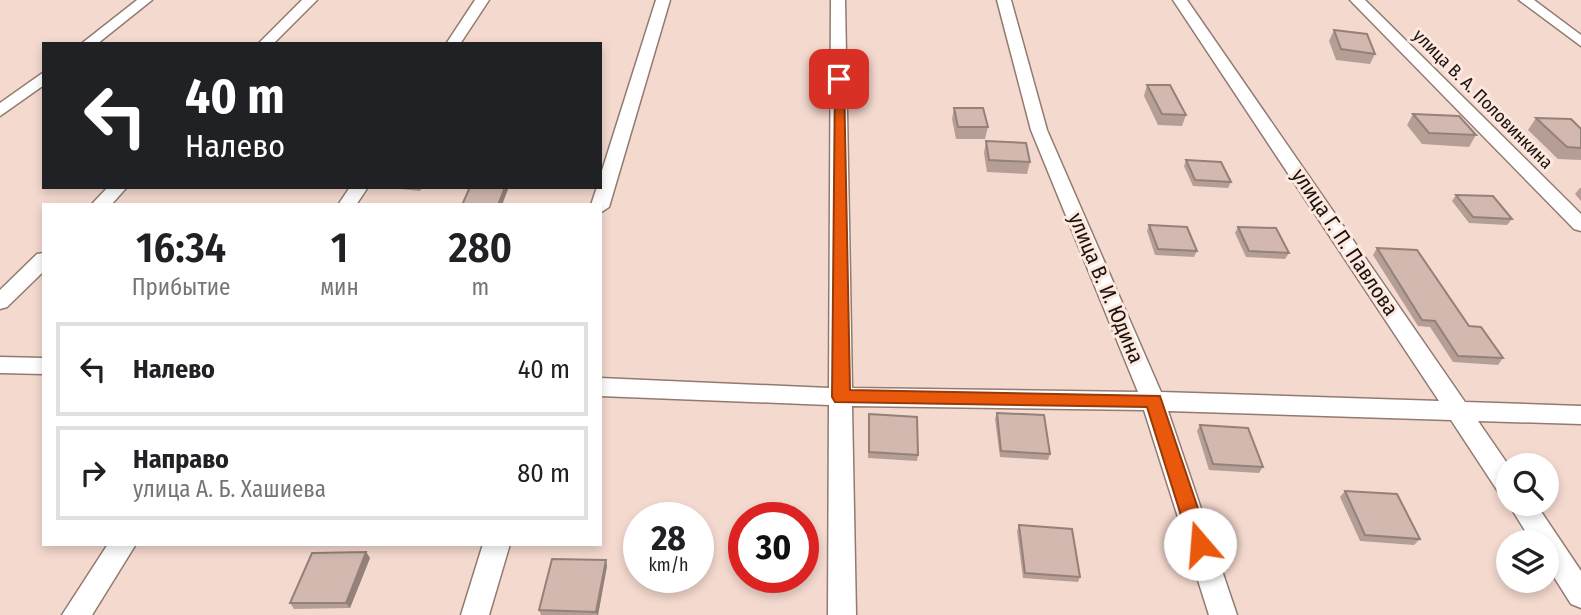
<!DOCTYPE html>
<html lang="ru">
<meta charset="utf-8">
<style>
:root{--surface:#fff;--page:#f2f2f2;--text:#202124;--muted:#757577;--line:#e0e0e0}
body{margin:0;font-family:"Fira Sans Condensed",sans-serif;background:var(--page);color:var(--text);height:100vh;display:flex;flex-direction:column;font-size:26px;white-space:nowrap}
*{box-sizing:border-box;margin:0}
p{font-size:23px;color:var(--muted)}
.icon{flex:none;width:38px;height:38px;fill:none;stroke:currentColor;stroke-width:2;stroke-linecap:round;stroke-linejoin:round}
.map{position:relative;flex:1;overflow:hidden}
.drawer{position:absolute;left:42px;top:203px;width:560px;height:343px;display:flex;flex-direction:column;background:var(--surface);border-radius:0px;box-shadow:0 4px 10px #0003}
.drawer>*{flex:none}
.hud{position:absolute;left:42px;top:42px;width:560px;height:147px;border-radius:0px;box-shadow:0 4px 10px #0003;background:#202124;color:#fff;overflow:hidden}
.fabs{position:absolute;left:1496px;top:453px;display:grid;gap:14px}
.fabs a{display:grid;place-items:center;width:63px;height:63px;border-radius:50%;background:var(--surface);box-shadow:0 4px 10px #0003;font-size:35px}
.speed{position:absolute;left:623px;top:502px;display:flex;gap:14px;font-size:35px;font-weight:700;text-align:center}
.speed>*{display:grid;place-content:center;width:91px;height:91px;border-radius:50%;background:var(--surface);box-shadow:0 4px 10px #0003;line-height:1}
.speed small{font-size:18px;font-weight:400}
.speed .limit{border:10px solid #d22;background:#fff;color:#111}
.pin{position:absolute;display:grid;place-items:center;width:60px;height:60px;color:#fff;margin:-30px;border-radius:14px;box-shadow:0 4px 10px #0006}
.me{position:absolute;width:77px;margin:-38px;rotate:342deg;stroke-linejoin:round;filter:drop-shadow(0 0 5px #0008)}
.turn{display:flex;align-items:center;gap:24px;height:147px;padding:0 28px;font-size:32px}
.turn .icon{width:91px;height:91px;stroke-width:2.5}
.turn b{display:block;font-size:49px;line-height:60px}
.eta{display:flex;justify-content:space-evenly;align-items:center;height:119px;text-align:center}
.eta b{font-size:42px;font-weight:600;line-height:49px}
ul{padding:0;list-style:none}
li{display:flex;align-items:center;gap:21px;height:94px;margin:0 14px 10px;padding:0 14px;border:4px solid var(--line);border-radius:0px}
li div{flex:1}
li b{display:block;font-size:26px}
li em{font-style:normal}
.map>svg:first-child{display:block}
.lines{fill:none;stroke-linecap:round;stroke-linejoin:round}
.minor-casing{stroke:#927a70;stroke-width:3}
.minor{fill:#fff;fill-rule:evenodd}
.wall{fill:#b59e96}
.shaded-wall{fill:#93817a}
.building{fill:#d2b8ae;stroke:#93817a;stroke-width:2}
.route{fill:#ea580c;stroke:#983908;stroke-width:2}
.labels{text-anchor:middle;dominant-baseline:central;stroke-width:6;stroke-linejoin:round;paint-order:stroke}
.far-street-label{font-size:18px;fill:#1b120e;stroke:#fde8df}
.street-label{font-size:21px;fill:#1b120e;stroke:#fde8df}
</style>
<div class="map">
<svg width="1581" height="615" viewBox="0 0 1581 615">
<rect width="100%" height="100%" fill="#f4d9cf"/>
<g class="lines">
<defs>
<path id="minor" d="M137 0H152L97 44H81Z
M302 0H317L273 44H258Z
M475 0H489L460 44H446Z
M656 0H670L609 207 600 213V205H591L597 187H600V177Z
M831 0H845L852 388 1138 392 1031 130 997 0H1011L1047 130 1161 392 1439 401 1173 0H1187L1465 402 1581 406V424L1478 421 1509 466 1508 496 1499 493 1451 420 1168 411 1237 615H1209L1144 410 852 406 856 615H828L829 405 600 396V378L829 388Z
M1350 0H1365L1581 214V231L1574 229Z
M1519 0H1534L1581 35V46Z
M44 72V85L0 116V103Z
M108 187H127L111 205H91Z
M350 187H368L356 205H338Z
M44 253V271L7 307 0 309V290L37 254Z
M0 357 44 358V374L0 373Z
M1508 503 1536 504 1581 571V608L1571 604 1547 566V542H1532Z
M108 544H136L92 615H62Z
M483 544H510L489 615H461Z"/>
</defs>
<!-- minor casing -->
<use href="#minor" class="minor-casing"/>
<!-- minor -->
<use href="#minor" class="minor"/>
</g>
<!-- wall -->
<path class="wall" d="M1334 30 1375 54 1370 64 1336 60 1329 41Z
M1147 85 1186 115 1182 126 1158 125 1144 96Z
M954 108 988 127 985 139H956L952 119Z
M1413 114 1476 135 1469 147 1422 144 1407 125Z
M1536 118 1581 129V160L1558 159 1528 130Z
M986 141 1030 162 1027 174 987 172 984 153Z
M1186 160 1231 182 1228 188 1193 186 1184 166Z
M380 187H423L420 191Z
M1580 188H1581V201L1575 194Z
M1456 195 1512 219 1507 225 1469 223 1452 201Z
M1149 225 1197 251 1194 257 1155 255 1147 231Z
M1238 227 1289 253 1285 259 1246 257 1235 233Z
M1377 248 1469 326 1503 358 1498 365 1453 362 1430 327 1418 326 1373 255Z
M997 413 1050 454 1048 460 1000 457 995 419Z
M869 414 918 455 917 461 868 458Z
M1200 425 1263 467 1259 473 1209 470 1197 431Z
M1345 491 1420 539 1414 545 1360 541 1340 497Z
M1019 525 1080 577 1078 582 1023 578 1017 531Z
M366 552 370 558 350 608 294 609 290 603Z
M607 566 598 615H541L539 610Z"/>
<!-- shaded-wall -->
<path class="shaded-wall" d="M505 187H509L502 205H498Z
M366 552 370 558 350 608 346 603Z
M606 560 607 566 598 615H597L596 612Z"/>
<!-- building -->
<path class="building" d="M1334 30 1367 34 1375 54 1341 49Z
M1147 85H1170L1186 115 1162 114Z
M954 108H983L988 127H958Z
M1413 114 1459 116 1476 135 1429 133Z
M1536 118 1571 119 1581 129V148L1567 147Z
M986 141 1026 143 1030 162 989 160Z
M1186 160 1221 162 1231 182 1195 180Z
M470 187H505L498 205H462Z
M1456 195 1493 196 1512 219 1473 217Z
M1149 225 1187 227 1197 251 1158 249Z
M1238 227 1276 228 1289 253 1249 251Z
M1377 248 1417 250 1469 326 1481 327 1503 358 1458 356 1435 321 1422 320Z
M997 413 1044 415 1050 454 1001 451Z
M869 414 917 417 918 455 869 452Z
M1200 425 1248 428 1263 467 1213 464Z
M1345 491 1397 494 1420 539 1365 535Z
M1019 525 1072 529 1080 577 1025 573Z
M366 552 346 603H290L312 553Z
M552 559 606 560 596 612 539 610Z"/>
<!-- route -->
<path class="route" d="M835 77 844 79 850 390 1160 396 1210 544 1207 550 1200 553 1193 550 1190 544 1147 407 835 402 832 397Z"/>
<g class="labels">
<!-- far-street labels -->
<g class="far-street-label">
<text transform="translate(1483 99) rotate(45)">улица В. А. Половинкина</text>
</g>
<!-- street labels -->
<g class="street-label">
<text transform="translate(1345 242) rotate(56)">улица Г. П. Павлова</text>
<text transform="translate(1106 288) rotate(67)">улица В. И. Юдина</text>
</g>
</g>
</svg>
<div class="fabs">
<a><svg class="icon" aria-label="search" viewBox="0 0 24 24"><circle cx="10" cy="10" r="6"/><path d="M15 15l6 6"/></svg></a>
<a><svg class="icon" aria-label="layers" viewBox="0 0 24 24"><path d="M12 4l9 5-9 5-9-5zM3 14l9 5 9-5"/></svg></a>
</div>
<div class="speed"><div>28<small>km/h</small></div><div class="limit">30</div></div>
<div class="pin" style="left:839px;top:79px;background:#d93025"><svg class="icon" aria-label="arrive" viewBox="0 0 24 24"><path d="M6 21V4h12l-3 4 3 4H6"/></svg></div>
<svg class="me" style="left:1200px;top:544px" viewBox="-20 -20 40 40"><circle r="19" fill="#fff"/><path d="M0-13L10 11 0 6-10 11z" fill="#ea580c"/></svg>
<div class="hud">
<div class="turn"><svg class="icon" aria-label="left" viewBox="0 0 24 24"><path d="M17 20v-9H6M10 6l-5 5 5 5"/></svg><div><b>40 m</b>Налево</div></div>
</div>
<section class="drawer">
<div class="eta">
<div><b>16:34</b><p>Прибытие</p></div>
<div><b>1</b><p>мин</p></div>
<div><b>280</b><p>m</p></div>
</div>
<ul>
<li><svg class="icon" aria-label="left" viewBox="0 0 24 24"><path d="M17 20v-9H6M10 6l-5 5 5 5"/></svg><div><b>Налево</b></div><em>40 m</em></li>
<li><svg class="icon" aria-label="right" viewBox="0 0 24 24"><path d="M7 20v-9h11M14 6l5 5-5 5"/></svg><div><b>Направо</b><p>улица А. Б. Хашиева</p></div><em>80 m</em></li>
</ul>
</section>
</div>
